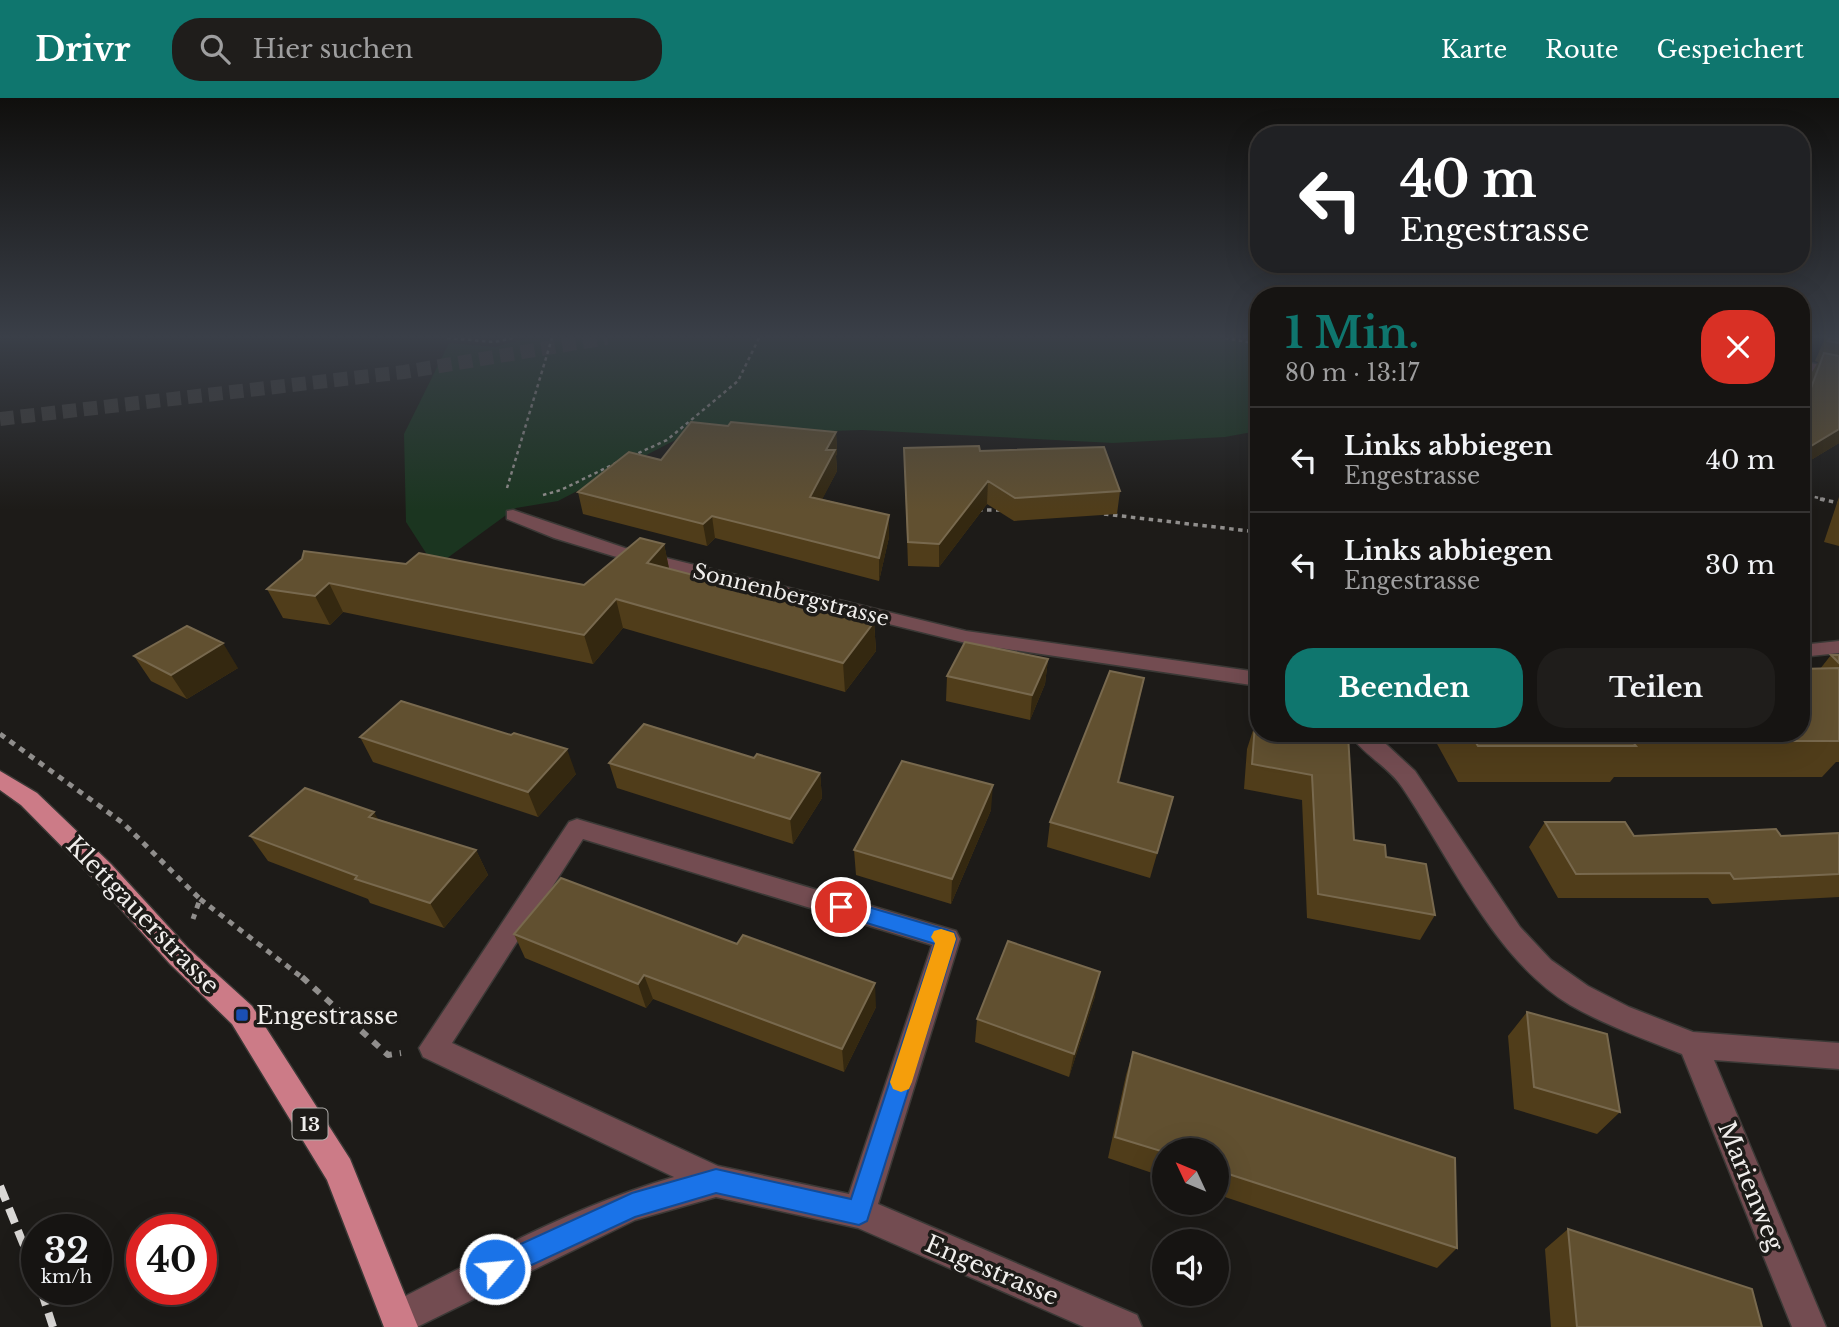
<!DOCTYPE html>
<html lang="de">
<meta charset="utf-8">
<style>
:root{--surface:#161412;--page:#1f1d1b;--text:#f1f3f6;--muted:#9e9e9f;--line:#353332;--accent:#0f766e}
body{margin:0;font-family:"Libre Baskerville",serif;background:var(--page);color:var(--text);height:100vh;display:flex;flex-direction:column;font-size:26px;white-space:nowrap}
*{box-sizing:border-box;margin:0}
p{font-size:23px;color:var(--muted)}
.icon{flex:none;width:38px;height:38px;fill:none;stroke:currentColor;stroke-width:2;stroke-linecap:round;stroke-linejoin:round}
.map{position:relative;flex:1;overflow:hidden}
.panel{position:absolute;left:1250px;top:189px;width:560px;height:455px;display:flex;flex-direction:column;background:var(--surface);border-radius:28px;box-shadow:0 7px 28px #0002,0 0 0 2px var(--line)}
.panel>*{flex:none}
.banner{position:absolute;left:1250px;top:28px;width:560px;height:147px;border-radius:28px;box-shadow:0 7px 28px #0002,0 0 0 2px var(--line);background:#202124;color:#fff;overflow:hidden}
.needle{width:46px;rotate:314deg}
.tools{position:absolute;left:1152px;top:1040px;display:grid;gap:14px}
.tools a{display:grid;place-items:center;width:77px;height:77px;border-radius:50%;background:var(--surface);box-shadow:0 7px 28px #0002,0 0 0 2px var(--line);font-size:35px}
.speed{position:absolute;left:21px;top:1116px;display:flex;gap:14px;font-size:35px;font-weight:700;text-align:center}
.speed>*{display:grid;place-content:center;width:91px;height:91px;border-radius:50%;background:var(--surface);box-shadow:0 7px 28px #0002,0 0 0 2px var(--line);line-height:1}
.speed small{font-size:18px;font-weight:400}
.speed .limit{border:10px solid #d22;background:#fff;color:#111}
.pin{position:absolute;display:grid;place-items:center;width:60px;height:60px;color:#fff;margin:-30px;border:4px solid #fff;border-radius:50%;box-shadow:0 2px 7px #0007}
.me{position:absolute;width:77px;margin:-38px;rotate:63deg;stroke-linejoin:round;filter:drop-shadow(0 0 5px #0008)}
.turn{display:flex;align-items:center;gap:24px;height:147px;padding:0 35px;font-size:32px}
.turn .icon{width:91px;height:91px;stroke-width:2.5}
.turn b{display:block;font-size:49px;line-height:60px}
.round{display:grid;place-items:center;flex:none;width:74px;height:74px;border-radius:28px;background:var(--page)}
.summary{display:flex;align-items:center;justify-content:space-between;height:119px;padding:0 35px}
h1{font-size:42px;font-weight:700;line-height:52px;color:var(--accent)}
.action{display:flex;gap:14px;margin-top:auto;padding:14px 35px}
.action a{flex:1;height:80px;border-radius:28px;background:var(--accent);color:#fff;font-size:28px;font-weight:700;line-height:80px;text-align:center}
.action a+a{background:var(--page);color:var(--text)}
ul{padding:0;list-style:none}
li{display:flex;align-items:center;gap:21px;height:105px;padding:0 35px;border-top:2px solid var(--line)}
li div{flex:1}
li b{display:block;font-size:26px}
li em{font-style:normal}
header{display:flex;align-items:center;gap:42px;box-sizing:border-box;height:98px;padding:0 35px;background:var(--accent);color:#fff}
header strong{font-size:33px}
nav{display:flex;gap:38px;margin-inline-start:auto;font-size:24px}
.search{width:490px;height:63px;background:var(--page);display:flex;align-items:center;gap:18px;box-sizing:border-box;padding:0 24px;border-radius:28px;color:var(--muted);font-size:26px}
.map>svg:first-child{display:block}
.green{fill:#1b3520}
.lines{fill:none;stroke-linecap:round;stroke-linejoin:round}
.highway-tunnel{stroke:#3d3b38;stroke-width:14;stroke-dasharray:14 7;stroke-linecap:butt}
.minor-casing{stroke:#3b3936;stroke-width:3}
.major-casing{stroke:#3b3936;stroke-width:3}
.path-far3{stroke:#908e8c;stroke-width:2.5;stroke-dasharray:3.5 3.5;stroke-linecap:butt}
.path-far2{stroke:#908e8c;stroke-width:3.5;stroke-dasharray:4.5 4.5;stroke-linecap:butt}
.path-far1{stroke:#908e8c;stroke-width:5;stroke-dasharray:6 6;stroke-linecap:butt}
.path{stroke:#908e8c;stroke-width:6;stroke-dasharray:8 8;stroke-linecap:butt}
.minor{fill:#734c51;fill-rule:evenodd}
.major{fill:#cc7b87;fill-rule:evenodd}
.rail{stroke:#dad8d6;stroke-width:8;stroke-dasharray:16 8;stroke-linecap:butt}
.wall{fill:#503d1a}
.shaded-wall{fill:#342810}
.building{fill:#615030;stroke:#78694e;stroke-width:2}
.route{fill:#1a73e8;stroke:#114b97;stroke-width:2}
.slow{fill:#f59e0b}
.transit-dot{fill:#1a4fb4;stroke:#1d1b18;stroke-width:2.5}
.labels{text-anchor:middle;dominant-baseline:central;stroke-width:7;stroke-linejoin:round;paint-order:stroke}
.shield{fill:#1d1b18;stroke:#b1afac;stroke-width:2}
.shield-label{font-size:19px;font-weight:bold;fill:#f0eeec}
.street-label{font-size:21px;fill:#f0eeec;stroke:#1d1b18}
.near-street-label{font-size:24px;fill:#f0eeec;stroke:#1d1b18}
.near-poi-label{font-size:24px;fill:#f0eeec;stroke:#1d1b18;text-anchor:start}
</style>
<header>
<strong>Drivr</strong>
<div class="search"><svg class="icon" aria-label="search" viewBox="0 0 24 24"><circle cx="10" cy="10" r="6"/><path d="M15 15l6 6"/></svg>Hier suchen</div>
<nav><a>Karte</a><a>Route</a><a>Gespeichert</a></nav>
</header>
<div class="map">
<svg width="1839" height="1229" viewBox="0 0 1839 1229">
<rect width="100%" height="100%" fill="#1d1b18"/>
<!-- green -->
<path class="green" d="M527 240H1219L1258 247V333L1225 339 1113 345 862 332 683 338 558 403 516 410 435 469 406 424 404 336 449 245 495 249Z"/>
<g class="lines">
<!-- highway-tunnel -->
<path class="highway-tunnel" d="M0 321 404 274 607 240"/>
<defs>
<path id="minor" d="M1801 263 1839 271V279L1801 271Z
M513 412 625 450 966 533 1258 574V588L966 545 613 458 554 440 507 421V413Z
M1839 543V555L1801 559V547Z
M1349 635H1374L1415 673 1520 829 1551 862 1588 888 1629 909 1693 934 1839 945V971L1714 962 1826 1229H1792L1682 956C1644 941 1605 927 1570 907 1494 861 1450 760 1402 689 1388 668 1362 656 1349 635Z
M577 721 956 833 960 841 878 1106 1137 1217 1142 1229H1084L858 1130 716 1099 635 1122 417 1229H384L381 1220 386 1208C479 1161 573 1108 674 1079L423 959 419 950 569 724ZM583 741 932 847 849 1096 718 1068 452 945Z"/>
<path id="major" d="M0 673 37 695 111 766 188 850 252 908 350 1061 418 1229H384L327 1082 232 926 170 866 93 780 21 707 0 692Z"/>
</defs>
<!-- minor casing -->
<use href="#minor" class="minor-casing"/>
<!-- major casing -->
<use href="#major" class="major-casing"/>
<!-- path-far3 -->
<path class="path-far3" d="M447 240 494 244 513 240
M1225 240 1258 246
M632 358 667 342 738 283 759 240
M507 390 552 240
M1801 396 1828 402
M543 397 561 392 618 364"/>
<!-- path-far2 -->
<path class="path-far2" d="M1820 401 1839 405
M978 412H1001
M1104 416 1258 434"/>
<!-- path-far1 -->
<path class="path-far1" d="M0 636 123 725 200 801 193 821
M200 801 304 881"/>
<!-- path -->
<path class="path" d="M302 879 388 957 401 955"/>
<!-- minor -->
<use href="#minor" class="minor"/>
<!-- major -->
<use href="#major" class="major"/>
<!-- rail -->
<path class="rail" d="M0 1088 37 1180
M41 1192 53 1229"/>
</g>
<!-- wall -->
<path class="wall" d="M1825 240H1839V345L1801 368V302L1811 276 1818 264 1815 263Z
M728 328 836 334 837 355 836 358 837 373 822 401 889 417V439L879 483 715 440 707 448 583 416 578 394 661 362Z
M904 350 980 353 1120 393 1117 416 1014 423 987 406 939 469 908 468Z
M1839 399V448L1824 444Z
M664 446 669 471 874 524 876 553 845 594 623 530 593 566 343 514 330 527 283 520 267 491 406 466 584 487Z
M1831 557H1839V664H1836L1822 679H1614L1610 684H1458L1431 635H1801L1820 571Z
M134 558 238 570 187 601 151 583Z
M1048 561 1045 586 1030 622 946 603 947 578Z
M1139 605 1119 685 1166 725 1150 780 1047 749 1050 724Z
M1255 626 1258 635H1343L1354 742 1386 759 1435 817 1420 842 1307 820 1302 702 1244 691 1247 651Z
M511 637 576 676 538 719 373 664 360 639Z
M754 660 820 675 822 700 793 746 617 690 609 665Z
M991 712 951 806 856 777 854 752Z
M378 721 476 752 488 777 444 830 370 805 368 801 268 763 250 738Z
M1545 724 1634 738H1781L1839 735V799L1712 806 1708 800H1558L1529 749Z
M514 836 876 909 844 974 653 901 646 910 525 860Z
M1095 898 1069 979 975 944 977 921Z
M1527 914 1620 1014 1597 1036 1514 1011 1508 938Z
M1133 954 1457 1150 1437 1170 1216 1096V1052H1164V1079L1108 1060 1126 977Z
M1568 1131 1762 1229H1551L1545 1151Z"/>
<!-- shaded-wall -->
<path class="shaded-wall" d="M1839 331V345L1801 368V354Z
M836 334 837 355 836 358 837 373 812 421 810 399 826 352Z
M988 383 987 406 939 469V446Z
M889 417V439L879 483V460Z
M712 418 715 440 707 448 703 426Z
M664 446 670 475 647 465Z
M329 485 343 514 330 527 315 498Z
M616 501 623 530 593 566 584 537Z
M874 524 876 553 845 594 843 565Z
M223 545 238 570 187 601 171 577Z
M1048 561 1045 586 1030 622 1032 597Z
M1144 580 1139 605 1113 709 1118 684Z
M567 651 576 676 538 719 528 694Z
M820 675 822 700 793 746 790 721Z
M993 687 991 712 951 806 952 781Z
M374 714 388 739 369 719Z
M476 752 488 777 444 830 430 805Z
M1100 874 1095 898 1069 979 1074 956Z
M644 877 653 901 646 910 638 886Z
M875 885 876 909 844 974 842 951Z"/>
<!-- building -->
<path class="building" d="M1830 240H1839V245L1828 243Z
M1824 255 1839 258V331L1801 354V317Z
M691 324 728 328 731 324 836 334 826 352H835L810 399 889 417 879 460 712 418 703 426 578 394 629 354 661 362Z
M979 348 980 353 1104 349 1120 393 1015 400 988 383 939 446 908 444 904 350Z
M640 440 664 446 647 465 874 524 843 565 616 501 584 537 329 485 315 498 267 491 302 461 304 453 406 466 419 455 584 487Z
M187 528 223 545 171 577 134 558Z
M965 544 1048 561 1032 597 947 578Z
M1831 557H1839V565Z
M1839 570V643H1632L1636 648H1478L1470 635H1801V571Z
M1110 573 1144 580 1118 684 1173 699 1157 755 1050 724Z
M401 603 511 637 514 635 567 651 528 694 360 639Z
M644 626 754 660 757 656 820 675 790 721 609 665Z
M1255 626 1258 627V635H1343L1348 636 1354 742 1385 747 1386 759 1426 766 1435 817 1318 796 1312 677 1252 666Z
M902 663 993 687 952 781 854 752Z
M305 690 374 714 369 719 476 752 430 805 355 781 357 778 250 738Z
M1545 724H1625L1634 738 1776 731 1781 738 1839 735V776L1734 781 1730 775 1576 776Z
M561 780 737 846 743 837 875 885 842 951 644 877 638 886 514 836Z
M1008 843 1100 874 1074 956 977 921Z
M1527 914 1607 936 1620 1014 1534 989Z
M1133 954 1455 1060 1457 1150 1216 1072V1052H1164V1054L1115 1039Z
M1568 1131 1752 1191 1762 1229H1577Z"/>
<!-- sky -->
<linearGradient id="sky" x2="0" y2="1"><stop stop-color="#100f0d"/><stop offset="0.58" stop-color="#3a3f48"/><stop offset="1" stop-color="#3a3f48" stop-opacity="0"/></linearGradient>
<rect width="1839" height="412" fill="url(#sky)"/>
<!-- route -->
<path class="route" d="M841 801 947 832 954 835 956 841 867 1123 859 1127 716 1095 635 1119 495 1184 486 1180 483 1171 486 1162 632 1095 716 1071 851 1101 935 846 834 815 831 809 834 804Z"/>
<!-- slow -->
<path class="slow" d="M941 831 954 835 956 841 912 984 909 991 901 994 893 991 890 984 935 845 931 839 934 833Z"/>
<!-- markers -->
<rect class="transit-dot" x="235" y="910" width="14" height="14" rx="3.5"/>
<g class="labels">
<!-- shield labels -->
<rect class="shield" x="292.5" y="1010.5" width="35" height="31" rx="5"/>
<g class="shield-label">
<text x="310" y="1026">13</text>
</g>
<!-- street labels -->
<g class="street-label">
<text transform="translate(791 497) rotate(14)">Sonnenbergstrasse</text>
</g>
<!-- near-street labels -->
<g class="near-street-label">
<text transform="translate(143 817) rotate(46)">Klettgauerstrasse</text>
<text transform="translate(1751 1088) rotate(68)">Marienweg</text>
<text transform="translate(992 1172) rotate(23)">Engestrasse</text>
</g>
<!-- near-poi labels -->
<g class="near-poi-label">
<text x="256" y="917">Engestrasse</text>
</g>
</g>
</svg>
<div class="tools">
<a><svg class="needle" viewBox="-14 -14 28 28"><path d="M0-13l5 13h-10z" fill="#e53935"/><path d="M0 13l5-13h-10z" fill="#9e9e9f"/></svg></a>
<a><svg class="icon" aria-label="sound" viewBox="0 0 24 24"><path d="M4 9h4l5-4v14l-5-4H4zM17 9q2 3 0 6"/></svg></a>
</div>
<div class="speed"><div>32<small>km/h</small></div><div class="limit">40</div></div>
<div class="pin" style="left:841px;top:809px;background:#d93025"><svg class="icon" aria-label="arrive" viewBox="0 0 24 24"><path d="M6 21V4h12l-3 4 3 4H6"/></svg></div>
<svg class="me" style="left:495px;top:1171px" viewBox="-20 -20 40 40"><circle r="17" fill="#1a73e8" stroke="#fff" stroke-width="3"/><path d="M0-11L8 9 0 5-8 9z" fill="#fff"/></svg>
<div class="banner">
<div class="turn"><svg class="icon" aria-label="left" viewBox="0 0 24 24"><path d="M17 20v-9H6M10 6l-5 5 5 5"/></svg><div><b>40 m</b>Engestrasse</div></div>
</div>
<section class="panel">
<div class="summary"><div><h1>1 Min.</h1><p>80 m · 13:17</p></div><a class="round" style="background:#d93025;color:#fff"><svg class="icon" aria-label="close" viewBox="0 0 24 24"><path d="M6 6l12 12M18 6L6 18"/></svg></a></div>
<ul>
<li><svg class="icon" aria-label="left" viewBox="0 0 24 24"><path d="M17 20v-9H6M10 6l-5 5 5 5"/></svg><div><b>Links abbiegen</b><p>Engestrasse</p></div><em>40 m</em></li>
<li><svg class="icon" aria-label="left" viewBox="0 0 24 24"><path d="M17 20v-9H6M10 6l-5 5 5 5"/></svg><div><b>Links abbiegen</b><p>Engestrasse</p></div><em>30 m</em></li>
</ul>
<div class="action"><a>Beenden</a><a>Teilen</a></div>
</section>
</div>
